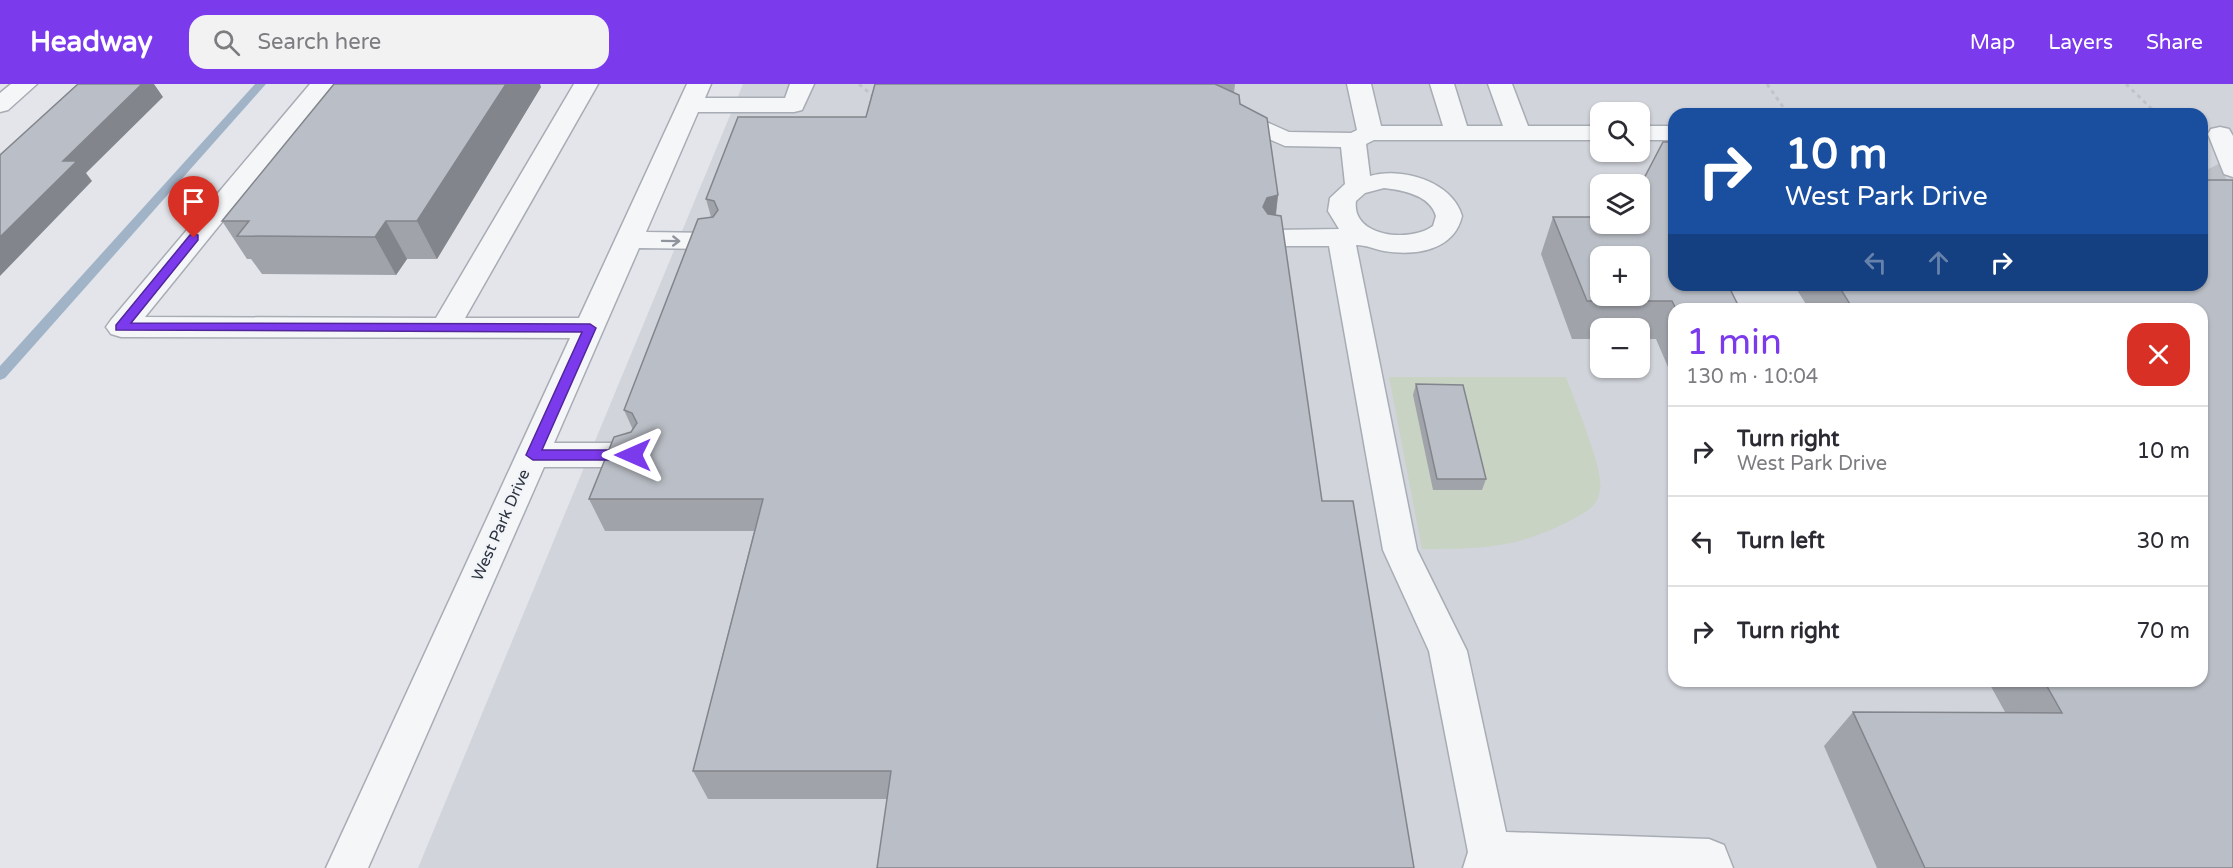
<!DOCTYPE html>
<meta charset="utf-8">
<style>
:root{--surface:#fff;--page:#f2f2f3;--text:#2b2b33;--muted:#7c7c81;--line:#e1e1e2;--accent:#7c3aed}
body{margin:0;font-family:"Varela Round",sans-serif;background:var(--page);color:var(--text);height:100vh;display:flex;flex-direction:column;font-size:22px;white-space:nowrap}
*{box-sizing:border-box;margin:0}
p{font-size:20px;color:var(--muted)}
.icon{flex:none;width:33px;height:33px;fill:none;stroke:currentColor;stroke-width:2;stroke-linecap:round;stroke-linejoin:round}
.map{position:relative;flex:1;overflow:hidden}
.side{position:absolute;left:1668px;top:219px;width:540px;height:384px;display:flex;flex-direction:column;background:var(--surface);border-radius:18px;box-shadow:0 2px 4px #0004}
.side>*{flex:none}
.top-card{position:absolute;left:1668px;top:24px;width:540px;height:183px;border-radius:18px;box-shadow:0 2px 4px #0004;background:#1a4fa0;color:#fff;overflow:hidden}
.controls{position:absolute;left:1590px;top:18px;display:grid;gap:12px}
.controls a{display:grid;place-items:center;width:60px;height:60px;border-radius:12px;background:var(--surface);box-shadow:0 2px 4px #0004;font-size:30px}
.pin{position:absolute;display:grid;place-items:center;width:51px;height:51px;color:#fff;margin:-62px -26px;border-radius:50% 50% 50% 0;rotate:-45deg;box-shadow:0 0 6px #0007}
.pin .icon{rotate:45deg}
.me{position:absolute;width:66px;margin:-33px;rotate:270deg;stroke-linejoin:round;filter:drop-shadow(0 0 4px #0008)}
.turn{display:flex;align-items:center;gap:21px;height:126px;padding:0 18px;font-size:27px}
.turn .icon{width:78px;height:78px;stroke-width:2.5}
.turn b{display:block;font-size:42px;line-height:51px}
.lanes{display:flex;align-items:center;height:57px;padding:0 18px;background:#0003;justify-content:center;gap:30px;direction:ltr}
.lanes .off{opacity:.35}
.round{display:grid;place-items:center;flex:none;width:63px;height:63px;border-radius:18px;background:var(--page)}
.headline{display:flex;align-items:center;justify-content:space-between;height:102px;padding:0 18px}
h1{font-size:36px;font-weight:600;line-height:45px;color:var(--accent)}
ul{padding:0;list-style:none}
li{display:flex;align-items:center;gap:18px;height:90px;padding:0 18px;border-top:2px solid var(--line)}
li div{flex:1}
li b{display:block;font-size:22px}
li em{font-style:normal}
header{display:flex;align-items:center;gap:36px;box-sizing:border-box;height:84px;padding:0 30px;background:var(--accent);color:#fff}
header strong{font-size:28px}
nav{display:flex;gap:33px;margin-inline-start:auto;font-size:21px}
.search{width:420px;height:54px;background:var(--page);display:flex;align-items:center;gap:15px;box-sizing:border-box;padding:0 21px;border-radius:18px;color:var(--muted);font-size:22px}
.map>svg:first-child{display:block}
.built{fill:#d1d4db;fill-rule:evenodd}
.green{fill:#c8d3c4}
.lines{fill:none;stroke-linecap:round;stroke-linejoin:round}
.stream{fill:#a1b3c7;fill-rule:evenodd}
.minor-tunnel{stroke:#bec1c8;stroke-width:27;stroke-dasharray:27 14;stroke-linecap:butt}
.minor-casing{stroke:#a8acb4;stroke-width:3}
.path{stroke:#c1c3c8;stroke-width:3;stroke-dasharray:4 4;stroke-linecap:butt}
.minor{fill:#f5f6f8;fill-rule:evenodd}
.wall{fill:#a0a3aa}
.shaded-wall{fill:#82858b}
.building{fill:#babec6;stroke:#82858b;stroke-width:1.5;fill-rule:evenodd}
.oneway{stroke:#90949c}
.route{fill:#7c3aed;stroke:#51269a;stroke-width:1.5}
.labels{text-anchor:middle;dominant-baseline:central;stroke-width:5;stroke-linejoin:round;paint-order:stroke}
.street-label{font-size:16px;fill:#2c3341;stroke:#f2f4f7}
</style>
<header>
<strong>Headway</strong>
<div class="search"><svg class="icon" aria-label="search" viewBox="0 0 24 24"><circle cx="10" cy="10" r="6"/><path d="M15 15l6 6"/></svg>Search here</div>
<nav><a>Map</a><a>Layers</a><a>Share</a></nav>
</header>
<div class="map">
<svg width="2233" height="784" viewBox="0 0 2233 784">
<rect width="100%" height="100%" fill="#e3e5ea"/>
<!-- built -->
<path class="built" d="M743 0H2233V784H418ZM1600 28H1640V68H1600ZM1674 30H2202V201H1674ZM1600 100H1640V140H1600ZM1600 172H1640V212H1600ZM1674 225H2202V597H1674ZM1600 244H1640V284H1600Z"/>
<!-- green -->
<path class="green" d="M1389 293H1566C1574 315 1605 388 1600 407 1597 423 1586 428 1573 435 1520 464 1481 465 1422 465Z"/>
<g class="lines">
<!-- stream -->
<path class="stream" d="M255 0H266L5 294 0 296V282Z"/>
<!-- minor-tunnel -->
<path class="minor-tunnel" d="M2202 103 2225 92"/>
<defs>
<path id="minor" d="M11 0H37L8 26 0 28V9Z
M310 0H334L145 233 436 234 574 0H598L465 234H579L687 0H711L705 14H785L790 0H814L802 26 794 28H698L646 148 712 149 722 151 726 157 722 163 712 165 639 164 554 359H633L644 363 649 371 644 379 633 383H544L368 784H326L570 254 121 253 111 250 106 243 111 236Z
M1347 0H1371L1381 42H1443L1430 0H1454L1467 42H1503L1488 0H1512L1528 42H1600V56H1374L1366 60 1370 92C1401 83 1452 97 1462 132 1454 167 1415 172 1384 167 1374 165 1366 161 1356 161L1417 466 1467 567 1506 748 1709 755 1724 761 1733 784H1463L1468 768 1429 567 1383 466 1329 162H1275L1265 160 1261 154 1265 148 1275 146 1339 145 1328 127 1330 114 1345 100 1341 63 1285 62 1219 33 1216 28 1219 23 1228 21 1289 48 1351 49 1357 46ZM1384 104C1403 106 1430 111 1436 132L1433 142C1410 159 1351 153 1356 117L1365 109Z
M1640 42H1674V56H1640Z
M2220 43 2229 45 2233 52V93L2224 90 2208 50 2211 45Z"/>
</defs>
<!-- minor casing -->
<use href="#minor" class="minor-casing"/>
<!-- path -->
<path class="path" d="M859 0 874 13
M1767 0 1788 30
M2126 0 2157 30"/>
<!-- minor -->
<use href="#minor" class="minor"/>
</g>
<!-- wall -->
<path class="wall" d="M875 0H1235L1234 9 1278 111 1276 131 887 715H708L693 687 754 447H605L589 415 633 346 624 326 711 133 706 115 866 33Z
M541 3 437 175H407L396 191 262 190 251 175H247L222 137Z
M1553 133 1674 201 1740 225H1674V297L1656 255H1640V244H1600V255H1572L1541 170Z
M1794 201H2202L2233 784H1877L1824 662 1853 628H2005L1988 597H2202V225H1809Z
M1416 300 1486 395 1482 406H1433L1413 311Z"/>
<!-- shaded-wall -->
<path class="shaded-wall" d="M142 0H154L163 13 86 89 92 97 0 192V153L63 77Z
M506 0H540L541 3 437 175 417 137Z
M1278 111 1274 144 1263 123 1267 114Z
M386 137 407 175 396 191 375 153Z"/>
<!-- building -->
<path class="building" d="M78 0H142L63 77H77L0 153V71Z
M334 0H506L417 137H386L375 153 237 152 249 137H222Z
M875 0H1215L1239 11 1240 20 1267 34 1278 111 1267 114 1263 123 1268 130 1281 132 1322 417H1353L1414 784H877L891 687H693L763 415H589L614 353 631 348 637 339 632 329 624 326 698 135 713 133 718 126 714 117 706 115 738 33H866Z
M1663 58H1674V201H1728L1740 225H1676L1672 217H1587L1553 133H1600V140H1640V102ZM1600 172H1640V212H1600Z
M2202 96H2233V784H1925L1853 628 2062 629 2044 597H2202V225H1853L1838 201H2202Z
M1416 300 1463 301 1486 395H1437Z"/>
<!-- one-way arrows -->
<defs><path id="oneway-shaft" d="M-6 0H5M1.5-3L5.5 0L1.5 3" fill="none" stroke-width="1.6" stroke-linecap="round" stroke-linejoin="round" transform="scale(1.5)"/></defs>
<use class="oneway" href="#oneway-shaft" transform="translate(671 157) rotate(1)"/>
<!-- route -->
<path class="route" d="M194 150 198 151V156L131 239 590 240 596 244 542 366H633L640 371 633 376H533L526 371 582 248 116 246V241L190 151Z"/>
<g class="labels">
<!-- street labels -->
<g class="street-label">
<text transform="translate(501 441) rotate(-66)">West Park Drive</text>
</g>
</g>
</svg>
<div class="controls">
<a><svg class="icon" aria-label="search" viewBox="0 0 24 24"><circle cx="10" cy="10" r="6"/><path d="M15 15l6 6"/></svg></a>
<a><svg class="icon" aria-label="layers" viewBox="0 0 24 24"><path d="M12 4l9 5-9 5-9-5zM3 14l9 5 9-5"/></svg></a>
<a>+</a>
<a>−</a>
</div>
<div class="pin" style="left:194px;top:154px;background:#d93025"><svg class="icon" aria-label="arrive" viewBox="0 0 24 24"><path d="M6 21V4h12l-3 4 3 4H6"/></svg></div>
<svg class="me" style="left:633px;top:371px" viewBox="-20 -20 40 40"><path d="M0-17L14 15 0 8-14 15z" fill="#7c3aed" stroke="#fff" stroke-width="4"/></svg>
<div class="top-card">
<div class="turn"><svg class="icon" aria-label="right" viewBox="0 0 24 24"><path d="M7 20v-9h11M14 6l5 5-5 5"/></svg><div><b>10 m</b>West Park Drive</div></div>
<div class="lanes"><svg class="icon off" aria-label="left" viewBox="0 0 24 24"><path d="M17 20v-9H6M10 6l-5 5 5 5"/></svg><svg class="icon off" aria-label="ahead" viewBox="0 0 24 24"><path d="M12 20V5M6 11l6-6 6 6"/></svg><svg class="icon" aria-label="right" viewBox="0 0 24 24"><path d="M7 20v-9h11M14 6l5 5-5 5"/></svg></div>
</div>
<section class="side">
<div class="headline"><div><h1>1 min</h1><p>130 m · 10:04</p></div><a class="round" style="background:#d93025;color:#fff"><svg class="icon" aria-label="close" viewBox="0 0 24 24"><path d="M6 6l12 12M18 6L6 18"/></svg></a></div>
<ul>
<li><svg class="icon" aria-label="right" viewBox="0 0 24 24"><path d="M7 20v-9h11M14 6l5 5-5 5"/></svg><div><b>Turn right</b><p>West Park Drive</p></div><em>10 m</em></li>
<li><svg class="icon" aria-label="left" viewBox="0 0 24 24"><path d="M17 20v-9H6M10 6l-5 5 5 5"/></svg><div><b>Turn left</b></div><em>30 m</em></li>
<li><svg class="icon" aria-label="right" viewBox="0 0 24 24"><path d="M7 20v-9h11M14 6l5 5-5 5"/></svg><div><b>Turn right</b></div><em>70 m</em></li>
</ul>
</section>
</div>
